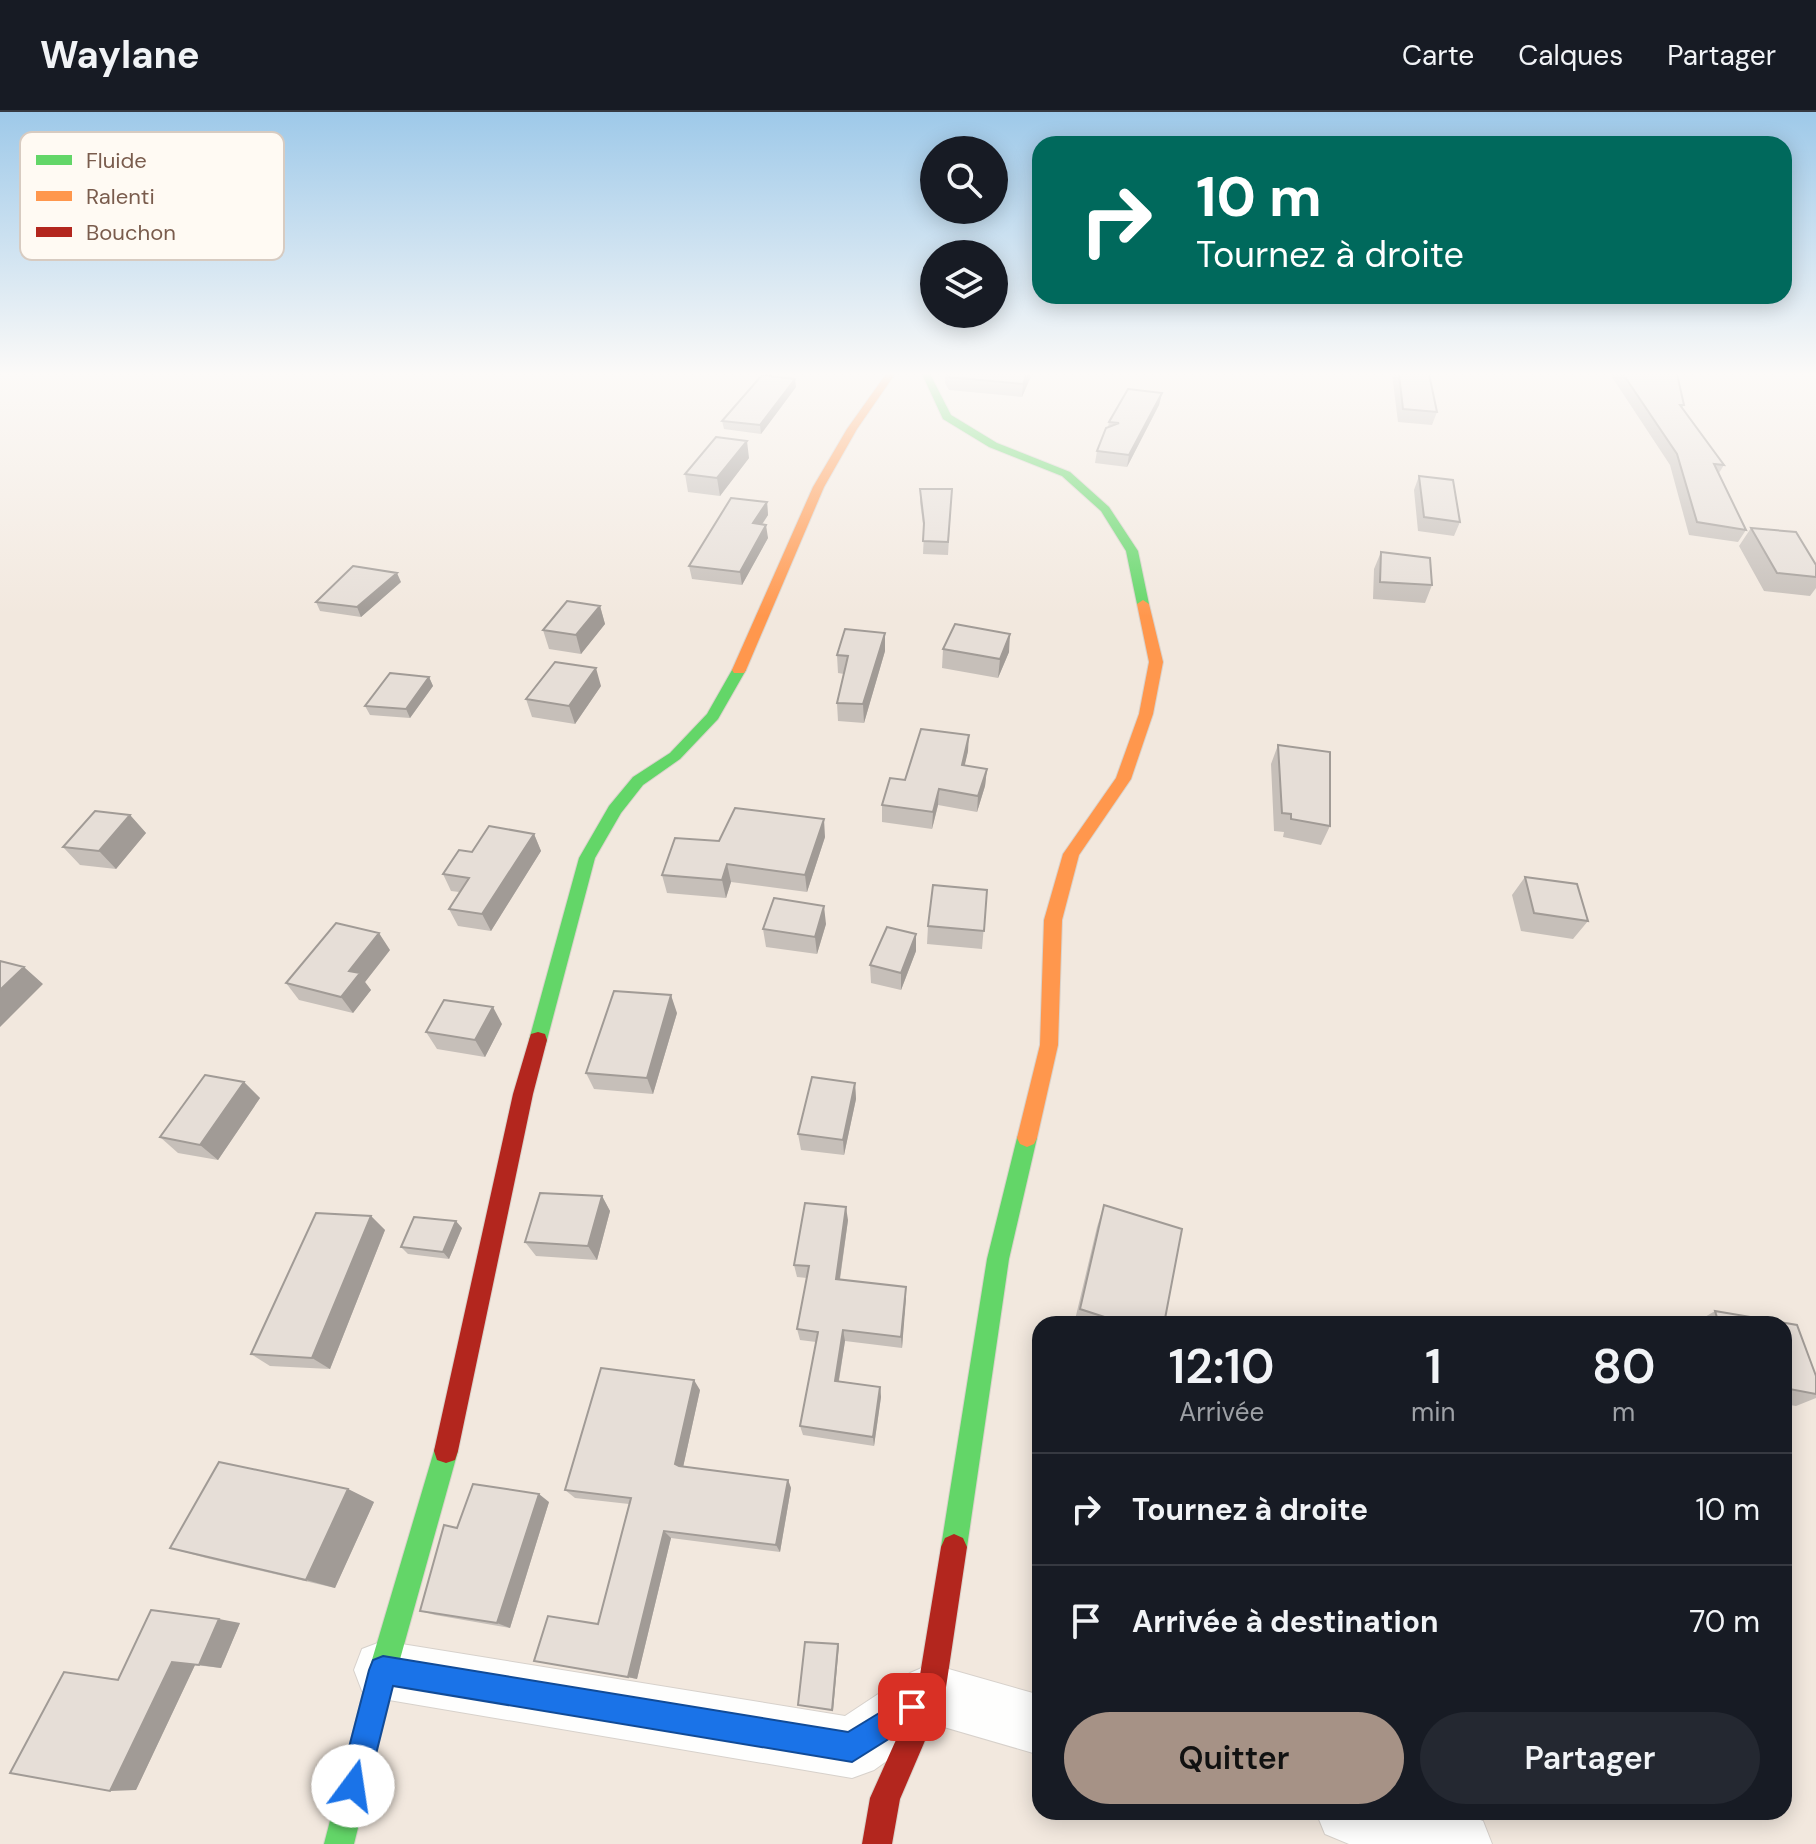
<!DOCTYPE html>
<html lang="fr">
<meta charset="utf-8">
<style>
:root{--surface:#171b24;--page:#242831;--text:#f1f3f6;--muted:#9ea1a6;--line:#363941;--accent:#a69286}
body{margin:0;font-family:"DM Sans",sans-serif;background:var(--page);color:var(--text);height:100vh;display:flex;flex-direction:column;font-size:30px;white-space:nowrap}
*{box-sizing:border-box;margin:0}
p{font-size:26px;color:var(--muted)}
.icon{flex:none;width:44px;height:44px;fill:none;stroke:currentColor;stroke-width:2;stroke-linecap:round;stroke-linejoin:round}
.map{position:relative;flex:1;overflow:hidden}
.drawer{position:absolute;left:1032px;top:1204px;width:760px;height:504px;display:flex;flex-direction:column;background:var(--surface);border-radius:24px;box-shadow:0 4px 20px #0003}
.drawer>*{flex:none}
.top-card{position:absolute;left:1032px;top:24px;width:760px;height:168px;border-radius:24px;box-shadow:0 4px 20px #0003;background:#00695c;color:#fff;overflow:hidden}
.tools{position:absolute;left:920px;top:24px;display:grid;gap:16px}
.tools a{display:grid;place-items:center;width:88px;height:88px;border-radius:50%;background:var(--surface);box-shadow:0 4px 20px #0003;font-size:40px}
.pin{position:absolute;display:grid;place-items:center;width:68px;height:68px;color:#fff;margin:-34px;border-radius:16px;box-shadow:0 4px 12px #0006}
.me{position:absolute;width:88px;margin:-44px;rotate:14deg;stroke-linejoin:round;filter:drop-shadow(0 0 6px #0008)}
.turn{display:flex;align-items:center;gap:28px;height:168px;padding:0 32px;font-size:36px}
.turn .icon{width:104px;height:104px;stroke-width:2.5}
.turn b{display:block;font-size:56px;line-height:68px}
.eta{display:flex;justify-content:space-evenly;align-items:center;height:136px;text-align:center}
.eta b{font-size:48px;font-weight:600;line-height:56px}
.primary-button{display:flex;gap:16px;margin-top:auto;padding:16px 32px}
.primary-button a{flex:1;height:92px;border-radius:48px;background:var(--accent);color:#111;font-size:32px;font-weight:600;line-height:92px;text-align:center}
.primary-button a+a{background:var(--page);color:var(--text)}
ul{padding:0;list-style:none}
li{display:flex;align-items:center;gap:24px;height:112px;padding:0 32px;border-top:2px solid var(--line)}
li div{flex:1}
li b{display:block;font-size:30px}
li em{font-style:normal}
header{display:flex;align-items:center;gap:48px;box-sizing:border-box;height:112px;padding:0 40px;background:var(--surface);border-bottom:2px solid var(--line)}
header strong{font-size:38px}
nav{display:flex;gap:44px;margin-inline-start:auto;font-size:28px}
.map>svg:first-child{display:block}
.residential{fill:#f2e8de;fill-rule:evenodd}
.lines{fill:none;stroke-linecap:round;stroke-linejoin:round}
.street-casing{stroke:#d7d1cb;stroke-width:2}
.fast-casing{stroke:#d9d2cb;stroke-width:2}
.slow-casing{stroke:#d9d2cb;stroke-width:2}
.jam-casing{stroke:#d9d2cb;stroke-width:2}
.street{fill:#fefefd;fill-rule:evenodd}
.fast{fill:#63d668;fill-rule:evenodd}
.slow{fill:#ff974d;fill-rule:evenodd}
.jam{fill:#b3261e;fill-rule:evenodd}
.wall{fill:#c6bfb9}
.shaded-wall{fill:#a19b96}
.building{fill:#e6ded7;stroke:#a19b96;stroke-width:2}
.route{fill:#1a73e8;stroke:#114b97;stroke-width:2}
.key{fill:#fffaf3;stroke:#d7cbc1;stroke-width:2}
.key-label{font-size:22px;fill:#7a5c4d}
</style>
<header>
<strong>Waylane</strong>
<nav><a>Carte</a><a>Calques</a><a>Partager</a></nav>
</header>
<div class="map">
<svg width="1816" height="1732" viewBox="0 0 1816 1732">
<rect width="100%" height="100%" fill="#f9f5f0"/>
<!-- residential -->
<path class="residential" d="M0 262H1816V1732H0ZM1040 1212H1784V1700H1040Z"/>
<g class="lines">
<defs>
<path id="street" d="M383 1529 845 1604 910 1561 931 1552 1040 1583V1643L937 1613 874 1658 852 1666 383 1587 362 1579 354 1558 362 1537Z
M1316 1700H1460L1483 1709 1492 1732H1349L1325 1722Z"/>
<path id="fast" d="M922 262H930L951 303 997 331 1070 360 1109 395 1138 439 1149 492 1147 495 1137 492 1126 439 1101 399 1062 364 989 335 943 307Z
M739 554 746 558 718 607 680 647 643 673 621 701 595 746 547 928 545 934 538 936 531 934 529 928 579 746 609 694 633 665 670 641 707 602 732 558Z
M1027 1017 1034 1020 1037 1026 1009 1147 967 1435 963 1444 954 1448 945 1444 941 1435 987 1147 1017 1026 1020 1020Z
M446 1327 455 1330 458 1339 397 1558 354 1732H324L369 1558 434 1339 437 1330Z"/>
<path id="slow" d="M886 262H895L857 317 824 375 746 558 744 561H734L732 558 813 375 847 317Z
M1143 488 1149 492 1163 550 1153 602 1131 667 1079 743 1062 808 1058 933 1037 1026 1034 1032 1027 1035 1020 1032 1017 1026 1040 933 1044 808 1063 742 1116 666 1139 602 1149 550 1137 492Z"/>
<path id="jam" d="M538 920 545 922 547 928 533 982 458 1339 455 1348 446 1351 437 1348 434 1339 513 982 529 928 531 922Z
M954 1422 963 1426 967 1435 945 1582 900 1687 892 1732H862L870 1686 917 1581 941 1435 945 1426Z"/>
</defs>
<!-- street casing -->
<use href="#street" class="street-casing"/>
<!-- fast casing -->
<use href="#fast" class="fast-casing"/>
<!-- slow casing -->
<use href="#slow" class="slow-casing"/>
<!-- jam casing -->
<use href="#jam" class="jam-casing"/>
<!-- street -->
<use href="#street" class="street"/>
<!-- fast -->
<use href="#fast" class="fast"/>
<!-- slow -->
<use href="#slow" class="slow"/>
<!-- jam -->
<use href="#jam" class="jam"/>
</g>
<!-- wall -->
<path class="wall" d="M945 262H1032L1022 285 949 278 945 271Z
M1392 262H1429L1437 300 1432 313 1398 310Z
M1610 262H1677L1684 293 1682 296 1724 353 1719 361 1746 418 1738 430 1689 423 1670 353Z
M796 275 761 322 724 317 722 309Z
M1162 281 1159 293 1127 355 1095 351 1097 339 1108 315 1109 310Z
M749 346 720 384 688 380 685 362Z
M1419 364 1460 410 1454 424 1418 419 1414 378Z
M920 377H952L948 443 923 442 924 420 920 390Z
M767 390 768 403 762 413 768 426 742 473 692 467 689 454Z
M1751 416 1816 453V476L1810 484 1764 479 1739 434Z
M1381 440 1432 473 1425 491 1373 487 1374 457Z
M401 470 361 505 320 499 316 490Z
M600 494 605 512 581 542 549 537 543 518Z
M885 521V539L864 611 838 609 837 591 844 562 838 561 837 543Z
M943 537 1009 540 998 566 942 556Z
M429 565 433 574 410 606 370 603 365 594Z
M601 574 575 612 532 605 526 587Z
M1278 633 1330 714 1321 733 1283 725 1284 720 1274 719 1271 652Z
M968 639 964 654 987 657 985 674 977 700 938 693 932 717 882 710V693L905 668Z
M130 703 146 721 116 757 80 753 63 735Z
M534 722 541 739 491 819 458 814 449 797 459 780 451 779 443 762 472 740Z
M825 725 807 780 731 770 726 786 667 781 662 763 719 729Z
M1525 765 1588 809 1573 827 1521 819 1512 783Z
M987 778 982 837 927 832 928 814Z
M826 812 817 842 766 835 763 817Z
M916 822V839L901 878 871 871 870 853Z
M390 838 365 870 371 878 353 901 299 888 286 871Z
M677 901 653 982 594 977 586 961Z
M502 912 485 945 437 937 426 920Z
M244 970 260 986 218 1048 178 1041 160 1025Z
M855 971 856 987 844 1043 801 1038 798 1022Z
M602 1084 610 1099 597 1148 536 1144 525 1130Z
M1104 1093 1164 1212H1074L1097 1115Z
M371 1104 385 1118 330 1257 270 1254 251 1242Z
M848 1108 840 1168 906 1175 902 1236 845 1229 839 1269 880 1275 881 1285 874 1334 803 1323 800 1314 816 1230 800 1228 797 1217 807 1166 797 1165 794 1153Z
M462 1116 449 1147 408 1142 401 1135Z
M1715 1199 1797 1213 1816 1264V1282L1790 1278 1816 1282V1286L1796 1294 1784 1292V1212H1693Z
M700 1278 683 1355 788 1368 791 1376 780 1440 671 1426 637 1567 534 1549 598 1512 629 1392 575 1386 565 1378Z
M348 1377 374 1390 335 1476 206 1446 170 1436Z
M549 1390 510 1516 435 1503 420 1499 457 1416Z
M240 1511 221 1556 195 1553 136 1678 64 1560 118 1567Z"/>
<!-- shaded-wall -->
<path class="shaded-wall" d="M1027 262H1032L1022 285 1023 272Z
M795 267 796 275 761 322 760 313Z
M1162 281 1159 293 1127 355 1129 343Z
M747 329 749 346 720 384 717 366Z
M767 390 768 403 754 424 753 411Z
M766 413 768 426 742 473 740 460Z
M397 461 401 470 361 505 357 495Z
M600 494 605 512 581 542 576 523Z
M885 521V539L864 611 863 592Z
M1010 522 1009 540 998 566 1000 547Z
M596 556 601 574 575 612 569 594Z
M429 565 433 574 410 606 406 597Z
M969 623 968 639 961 670 962 653Z
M987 657 985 674 977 700 978 684Z
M939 677 938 693 932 717 933 700Z
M130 703 146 721 116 757 99 739Z
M824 707 825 725 807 780 805 763Z
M534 722 541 739 491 819 482 802Z
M727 752 731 770 726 786 722 768Z
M824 794 826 812 817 842 815 825Z
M379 821 390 838 365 870 371 878 353 901 341 885 349 859Z
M916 822V839L901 878V861Z
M24 855 43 872 0 915V878Z
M671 883 677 901 653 982 647 966Z
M493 895 502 912 485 945 475 928Z
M244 970 260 986 218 1048 200 1033Z
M855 971 856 987 844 1043 843 1028Z
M602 1084 610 1099 597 1148 588 1134Z
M846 1095 848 1108 838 1179 836 1167Z
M371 1104 385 1118 330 1257 312 1246Z
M456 1109 462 1116 449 1147 443 1140Z
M906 1175V1187L902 1236 901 1225Z
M843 1218 845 1229 837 1279 835 1269Z
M694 1268 700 1278 682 1360 675 1352Z
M880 1275 881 1285 874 1334 873 1325Z
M788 1368 791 1376 780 1440 776 1433Z
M348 1377 374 1390 335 1476 306 1468Z
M539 1382 549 1390 510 1516 497 1511Z
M664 1419 671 1426 637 1567 628 1565Z
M219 1507 240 1511 221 1556 199 1553Z
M838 1532 839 1534 833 1599 832 1598Z
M172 1550 195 1553 136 1678 110 1679Z"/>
<!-- building -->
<path class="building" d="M947 262H1027L1023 272 949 265Z
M1399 262H1429L1437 300 1403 297Z
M1623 262H1677L1684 293H1680L1724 353 1714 352 1746 418 1697 410 1677 342Z
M762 263 795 267 760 313 722 309Z
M1128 277 1162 281 1129 343 1097 339 1106 316 1119 311 1109 310Z
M716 325 747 329 717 366 685 362Z
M1419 364 1453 368 1460 410 1424 405Z
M920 377H952L948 430 923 429 924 411Z
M731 386 767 390 753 411 766 413 740 460 689 454Z
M1751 416 1796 420 1816 453V465L1777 461Z
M1381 440 1430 446 1432 473 1380 470Z
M353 454 397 461 357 495 316 490Z
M567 489 600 494 576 523 543 518Z
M955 512 1010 522 1000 547 943 537Z
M845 517 885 521 863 592 837 591 848 544 837 543Z
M555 550 596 556 569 594 526 587Z
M390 561 429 565 406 597 365 594Z
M921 617 969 623 962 653 987 657 978 684 939 677 933 700 882 693 890 666 905 668Z
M1278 633 1330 640V714L1291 707V702L1282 701Z
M735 696 824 707 805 763 727 752 722 768 662 763 675 726 719 729Z
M95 699 130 703 99 739 63 735Z
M489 714 534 722 482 802 449 797 469 766 443 762 459 738 472 740Z
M1525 765 1577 772 1588 809 1534 801Z
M933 773 987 778 984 819 928 814Z
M774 786 824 794 815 825 763 817Z
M336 811 379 821 349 859 360 861 341 885 286 871Z
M887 815 916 822 901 861 870 853Z
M0 849 24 855 0 878Z
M614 879 671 883 647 966 586 961Z
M444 888 493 895 475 928 426 920Z
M205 963 244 970 200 1033 160 1025Z
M812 965 855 971 843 1028 798 1022Z
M540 1081 602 1084 588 1134 525 1130Z
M805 1091 846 1095 836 1167 906 1175 901 1225 843 1218 835 1269 880 1275 873 1325 800 1314 818 1220 797 1217 809 1154 794 1153Z
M1104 1093 1182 1117 1164 1212H1126L1080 1197Z
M316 1101 371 1104 312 1246 251 1242Z
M414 1105 456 1109 443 1140 401 1135Z
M1715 1199 1797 1213 1816 1264V1282L1784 1276V1212H1719Z
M601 1256 694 1268 675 1352 679 1354 788 1368 776 1433 664 1419 628 1565 534 1549 548 1504 598 1512 631 1386 565 1378Z
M219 1350 348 1377 306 1468 170 1436Z
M473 1372 539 1382 497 1511 420 1499 444 1413 457 1416Z
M151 1498 219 1507 199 1553 172 1550 110 1679 10 1661 64 1560 118 1568Z
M805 1530 838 1532 832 1598 798 1593Z"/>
<!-- sky -->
<linearGradient id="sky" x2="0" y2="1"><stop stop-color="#9ec9e9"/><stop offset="0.52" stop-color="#fcfaf8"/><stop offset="1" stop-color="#fcfaf8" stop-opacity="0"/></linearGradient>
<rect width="1816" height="504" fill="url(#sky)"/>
<!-- route -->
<path class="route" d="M383 1544 848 1620 912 1581 922 1585 926 1595 922 1606 852 1650 393 1574 368 1674 364 1685 353 1689 343 1685 339 1674 369 1558 373 1548Z"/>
<!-- legend -->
<rect x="20" y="20" width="264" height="128" rx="12" class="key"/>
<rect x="36" y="43" width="36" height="10" fill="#63d668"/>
<rect x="36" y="79" width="36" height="10" fill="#ff974d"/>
<rect x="36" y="115" width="36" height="10" fill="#b3261e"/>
<g class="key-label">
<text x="86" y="56">Fluide</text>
<text x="86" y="92">Ralenti</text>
<text x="86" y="128">Bouchon</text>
</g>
</svg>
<div class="tools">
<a><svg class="icon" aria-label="search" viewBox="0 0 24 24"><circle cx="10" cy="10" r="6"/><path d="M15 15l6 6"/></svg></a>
<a><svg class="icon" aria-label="layers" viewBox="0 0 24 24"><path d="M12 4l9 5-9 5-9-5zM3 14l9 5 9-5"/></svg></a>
</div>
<div class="pin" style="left:912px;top:1595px;background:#d93025"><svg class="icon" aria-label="arrive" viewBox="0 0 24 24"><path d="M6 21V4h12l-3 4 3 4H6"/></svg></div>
<svg class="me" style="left:353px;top:1674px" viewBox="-20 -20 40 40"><circle r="19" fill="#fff"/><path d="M0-13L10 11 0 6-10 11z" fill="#1a73e8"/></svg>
<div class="top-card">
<div class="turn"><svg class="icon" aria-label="right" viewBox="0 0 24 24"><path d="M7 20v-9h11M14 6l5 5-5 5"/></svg><div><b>10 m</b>Tournez à droite</div></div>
</div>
<section class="drawer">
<div class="eta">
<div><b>12:10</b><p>Arrivée</p></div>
<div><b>1</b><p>min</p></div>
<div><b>80</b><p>m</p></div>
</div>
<ul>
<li><svg class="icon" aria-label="right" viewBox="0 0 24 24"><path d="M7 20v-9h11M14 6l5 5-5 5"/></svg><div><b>Tournez à droite</b></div><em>10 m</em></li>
<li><svg class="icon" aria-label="arrive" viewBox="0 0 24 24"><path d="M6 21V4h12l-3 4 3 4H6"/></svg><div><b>Arrivée à destination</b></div><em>70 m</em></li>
</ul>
<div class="primary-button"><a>Quitter</a><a>Partager</a></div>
</section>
</div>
